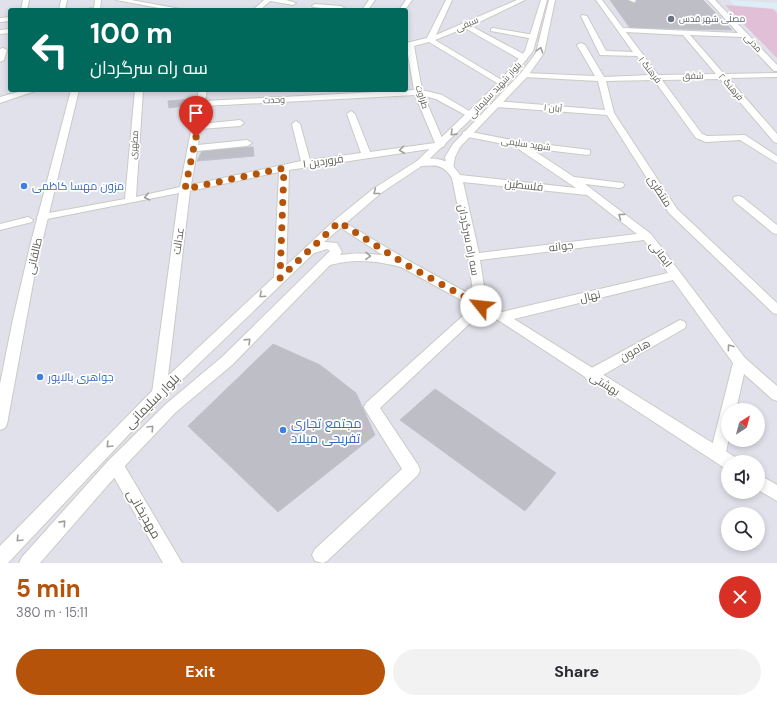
<!DOCTYPE html>
<meta charset="utf-8">
<style>
:root{--surface:#fff;--page:#f2f2f3;--text:#2b2b33;--muted:#7c7c81;--accent:#b45309}
body{margin:0;font-family:"DM Sans",Cairo,sans-serif;background:var(--page);color:var(--text);height:100vh;display:flex;flex-direction:column;font-size:15px;white-space:nowrap}
*{box-sizing:border-box;margin:0}
p{font-size:13px;color:var(--muted)}
.icon{flex:none;width:22px;height:22px;fill:none;stroke:currentColor;stroke-width:2;stroke-linecap:round;stroke-linejoin:round}
.map{position:relative;height:563px;overflow:hidden}
.details{display:flex;flex-direction:column;background:var(--surface);flex:1}
.details>*{flex:none}
.banner{position:absolute;left:8px;top:8px;width:400px;height:84px;border-radius:4px;box-shadow:0 2px 6px #0003;background:#00695c;color:#fff;overflow:hidden}
.needle{width:26px;rotate:36deg}
.controls{position:absolute;left:721px;top:403px;display:grid;gap:8px}
.controls a{display:grid;place-items:center;width:44px;height:44px;border-radius:50%;background:var(--surface);box-shadow:0 2px 6px #0003;font-size:20px}
.pin{position:absolute;display:grid;place-items:center;width:34px;height:34px;color:#fff;margin:-41px -17px;border-radius:50% 50% 50% 0;rotate:-45deg;box-shadow:0 0 4px #0007}
.pin .icon{rotate:45deg}
.me{position:absolute;width:44px;margin:-22px;rotate:299deg;stroke-linejoin:round;filter:drop-shadow(0 0 3px #0008)}
.turn{display:flex;align-items:center;gap:14px;height:84px;padding:0 16px;font-size:18px}
.turn .icon{width:52px;height:52px;stroke-width:2.5}
.turn b{display:block;font-size:28px;line-height:34px}
.round{display:grid;place-items:center;flex:none;width:42px;height:42px;border-radius:21px;background:var(--page)}
.headline{display:flex;align-items:center;justify-content:space-between;height:68px;padding:0 16px}
h1{font-size:24px;font-weight:700;line-height:30px;color:var(--accent)}
.cta{display:flex;gap:8px;margin-top:auto;padding:8px 16px}
.cta a{flex:1;height:46px;border-radius:24px;background:var(--accent);color:#fff;font-size:16px;font-weight:700;line-height:46px;text-align:center}
.cta a+a{background:var(--page);color:var(--text)}
.map>svg:first-child{display:block}
.medical{fill:#ddeef8}
.green{fill:#e1bfd7}
.building{fill:#bdbec6;stroke:#c0c0cf}
.lines{fill:none;stroke-linecap:round;stroke-linejoin:round}
.service-casing{stroke:#cacac4;stroke-width:2}
.minor-casing{stroke:#cacac4;stroke-width:2}
.tertiary-casing{stroke:#cacac4;stroke-width:2}
.secondary-casing{stroke:#cccbc4;stroke-width:2}
.service{fill:#fff;fill-rule:evenodd}
.minor{fill:#fff;fill-rule:evenodd}
.tertiary{fill:#fff;fill-rule:evenodd}
.secondary{fill:#fff;fill-rule:evenodd}
.oneway{stroke:#a09f9b}
.route{stroke:#b45309;stroke-width:7;stroke-dasharray:0 12.6}
.worship-dot{fill:#6b7280;stroke:#fff;stroke-width:1.5}
.shop-dot{fill:#3f7fe0;stroke:#fff;stroke-width:1.5}
.labels{text-anchor:middle;dominant-baseline:central;stroke-width:3.5;stroke-linejoin:round;paint-order:stroke}
.far-worship-label{font-size:9px;fill:#5b616d;stroke:#fff;text-anchor:start}
.far-street-label{font-size:9px;fill:#605f59;stroke:#fff}
.street-label{font-size:11px;fill:#605f59;stroke:#fff}
.shop-label{font-size:11px;fill:#366cbe;stroke:#fff;text-anchor:start}
.near-street-label{font-size:13px;fill:#605f59;stroke:#fff}
.near-shop-label{font-size:13px;fill:#366cbe;stroke:#fff;text-anchor:start}
</style>
<div class="map">
<svg width="777" height="563" viewBox="0 0 777 563">
<rect width="100%" height="100%" fill="#e1e1eb"/>
<!-- medical -->
<path class="medical" d="M730 0 777 3V9L734 5Z"/>
<!-- green -->
<path class="green" d="M725 5 773 9 777 13V58Z"/>
<!-- building -->
<path class="building" d="M610 0H703L732 30 630 28Z
M192 99 190 105 169 108 168 101Z
M253 147 254 156 197 161 203 149Z
M273 344 320 365 356 393 375 435 278 512 188 426Z
M435 389 556 473 525 511 400 420Z"/>
<g class="lines">
<defs>
<path id="service" d="M629 0H634L636 1 634 2Z"/>
<path id="minor" d="M23 0H29L27 10H21Z
M61 0H67L65 10H59Z
M116 0H131L186 10H170Z
M264 0H286L296 3 293 5 270 1 260 10H253Z
M369 0H375L368 10H362Z
M406 0H412L405 10H399Z
M446 0H452L436 35 517 0H525L471 26 527 56V60H521L465 28 435 40 505 82 506 84 502 86 429 42 414 46 422 90 442 95 476 115 475 117H469L436 99 424 96 445 145 443 147 289 170 286 278 284 281H276L274 278 279 172 190 191 166 393 164 397 159 399 154 397 152 393 179 193 42 220 38 219 37 217 38 215 125 199 135 90H143L136 197 180 187 199 90H207L205 101 414 90 406 43 427 38ZM415 95 435 143 370 152 355 114 351 111 347 114 361 153 310 160 300 124 296 121 292 124 301 161 191 185 197 151 247 146 252 143 247 140 198 145 200 129 240 126 244 123 240 120 201 124 204 106Z
M596 0H602L623 28 738 33 708 0H715L777 65V71H774L742 37 690 35 724 74 777 73V77L728 78 777 134V143L774 142 720 79 662 80 702 134 707 136 745 135 777 156V163L740 140 706 142 696 138 654 80 606 81 614 113 677 209 777 303V314L773 313 669 213 607 115 496 107 492 104 496 101 605 110 598 81 524 77 520 75 524 73 595 76 577 45 581 43 585 45 604 77 651 75 637 56 600 55 581 16 582 15 587 16 606 51 633 52ZM626 32 683 35 716 74 658 75Z
M315 4 341 6 344 8 341 10 313 7 312 6Z
M97 7 100 10H82Z
M10 17V21L0 22V18Z
M493 28 534 35 538 37 534 39 491 31V29Z
M10 29V33L0 34V30Z
M3 48 7 50 4 60 0 62V49Z
M25 90H38L0 103V97Z
M466 131 517 141 590 150V154L587 155 530 148 574 177 623 183 624 185 623 187 619 188 585 184 651 234 745 358 777 386V401L772 399 744 374 736 410H728C728 427 731 443 723 459L718 461 713 459 710 454 733 363 673 280 502 322 498 320 496 317 498 314 502 312 668 273 644 240 480 260 487 306 485 309 380 408 418 465 420 470 418 475 327 561 323 563 315 561 312 555 315 549 402 469 366 411 364 407 366 403 475 305 468 257 452 178C438 156 424 172 415 163 422 156 441 158 449 163 454 166 457 171 460 175L576 188 514 146 463 136V132ZM463 182 587 195 637 234 479 253Z
M738 196 742 197 777 225V234L773 233 734 201 733 199 734 197Z
M28 217 33 220 32 222 0 230V224Z
M680 320 685 322 686 325 685 328 596 379 591 380 586 379 584 375 586 371Z
M115 458 121 460 182 563H163L107 465 109 460Z"/>
<path id="tertiary" d="M95 0H101L100 10H94Z
M71 90H79L36 267 7 424 5 428 0 430V384L13 319 31 242Z
M339 219 409 261 506 314 735 457 737 462H728V469L723 467 498 320 401 267 335 224 334 222Z
M758 474 777 485V501L758 490Z"/>
<path id="secondary" d="M541 0H547L533 51 505 86 423 165 381 193 324 242 337 243 342 252 340 255C364 251 386 255 409 261L411 264 409 267 405 268C379 261 356 258 330 265L232 365 176 412 121 470 40 563H19L22 557 109 460 166 404 222 357 330 251 327 249 314 253 164 397 8 563H0V546L154 389 335 220 373 189 417 161 499 82 525 51Z
M549 0H555L544 53 527 77 460 147 455 157 453 169H447L445 157 453 144 521 73 536 53Z"/>
</defs>
<!-- service casing -->
<use href="#service" class="service-casing"/>
<!-- minor casing -->
<use href="#minor" class="minor-casing"/>
<!-- tertiary casing -->
<use href="#tertiary" class="tertiary-casing"/>
<!-- secondary casing -->
<use href="#secondary" class="secondary-casing"/>
<!-- service -->
<use href="#service" class="service"/>
<!-- minor -->
<use href="#minor" class="minor"/>
<!-- tertiary -->
<use href="#tertiary" class="tertiary"/>
<!-- secondary -->
<use href="#secondary" class="secondary"/>
</g>
<!-- one-way arrows -->
<defs><path id="oneway-chevron" d="M-2-3.5L2.5 0L-2 3.5" fill="none" stroke-width="1.6" stroke-linecap="round" stroke-linejoin="round"/></defs>
<g class="oneway">
<use href="#oneway-chevron" transform="translate(540 50) rotate(-72)"/>
<use href="#oneway-chevron" transform="translate(453 133) rotate(136)"/>
<use href="#oneway-chevron" transform="translate(402 150) rotate(173)"/>
<use href="#oneway-chevron" transform="translate(376 192) rotate(142)"/>
<use href="#oneway-chevron" transform="translate(147 197) rotate(168)"/>
<use href="#oneway-chevron" transform="translate(621 216) rotate(-143)"/>
<use href="#oneway-chevron" transform="translate(368 256) rotate(2)"/>
<use href="#oneway-chevron" transform="translate(262 295) rotate(137)"/>
<use href="#oneway-chevron" transform="translate(248 341) rotate(-44)"/>
<use href="#oneway-chevron" transform="translate(730 347) rotate(-126)"/>
<use href="#oneway-chevron" transform="translate(151 428) rotate(-46)"/>
<use href="#oneway-chevron" transform="translate(109 445) rotate(134)"/>
<use href="#oneway-chevron" transform="translate(63 523) rotate(-48)"/>
<use href="#oneway-chevron" transform="translate(19 539) rotate(134)"/>
</g>
<g class="lines">
<!-- route -->
<path class="route" d="M196 137 185 189 284 168 280 278 339 222 405 264 481 306"/>
</g>
<!-- markers -->
<circle class="worship-dot" cx="671" cy="19" r="4"/>
<g class="shop-dot">
<circle cx="24" cy="186" r="4"/>
<circle cx="40" cy="377" r="4"/>
<circle cx="283" cy="430" r="4"/>
</g>
<g class="labels">
<!-- far-worship labels -->
<g class="far-worship-label">
<text x="679" y="19">مصلّی شهر قدس</text>
</g>
<!-- far-street labels -->
<g class="far-street-label">
<text transform="translate(467 24) rotate(-23)">سیفی</text>
<text transform="translate(753 43) rotate(47)">مدنی</text>
<text transform="translate(650 70) rotate(52)">فرهنگ ۱</text>
<text transform="translate(693 76) rotate(-2)">شفق</text>
<text transform="translate(731 87) rotate(49)">فرهنگ ۲</text>
<text transform="translate(495 90) rotate(-47)">بلوار شهید سلیمانی</text>
<text transform="translate(422 97) rotate(72)">طراوت</text>
<text transform="translate(274 100) rotate(-3)">وحدت</text>
<text transform="translate(553 108) rotate(5)">آبان ۱</text>
<text transform="translate(526 144) rotate(8)">شهید سلیمی</text>
<text transform="translate(134 145) rotate(-85)">مطهری</text>
</g>
<!-- street labels -->
<g class="street-label">
<text transform="translate(323 161) rotate(-8)">فروردین ۱</text>
<text transform="translate(524 185) rotate(6)">فلسطین</text>
<text transform="translate(660 191) rotate(57)">منتظری</text>
<text transform="translate(469 240) rotate(79)">سه راه سرگردان</text>
<text transform="translate(178 241) rotate(-82)">عدالت</text>
<text transform="translate(561 246) rotate(-7)">جوانه</text>
<text transform="translate(661 254) rotate(52)">ایمانی</text>
<text transform="translate(34 256) rotate(-77)">طالقانی</text>
<text transform="translate(590 296) rotate(-13)">نهال</text>
<text transform="translate(635 350) rotate(-29)">هامون</text>
<text transform="translate(605 384) rotate(32)">بهشتی</text>
</g>
<!-- shop labels -->
<g class="shop-label">
<text x="32" y="186">مزون مهسا کاظمی</text>
<text x="48" y="377">جواهری بالاپور</text>
</g>
<!-- near-street labels -->
<g class="near-street-label">
<text transform="translate(152 401) rotate(-45)">بلوار سلیمانی</text>
<text transform="translate(144 514) rotate(60)">مهدیخانی</text>
</g>
<!-- near-shop labels -->
<g class="near-shop-label">
<text x="291" y="423">مجتمع تجاری<tspan x="291" dy="15">تفریحی میلاد</tspan></text>
</g>
</g>
</svg>
<div class="controls">
<a><svg class="needle" viewBox="-14 -14 28 28"><path d="M0-13l5 13h-10z" fill="#e53935"/><path d="M0 13l5-13h-10z" fill="#7c7c81"/></svg></a>
<a><svg class="icon" aria-label="sound" viewBox="0 0 24 24"><path d="M4 9h4l5-4v14l-5-4H4zM17 9q2 3 0 6"/></svg></a>
<a><svg class="icon" aria-label="search" viewBox="0 0 24 24"><circle cx="10" cy="10" r="6"/><path d="M15 15l6 6"/></svg></a>
</div>
<div class="pin" style="left:196px;top:137px;background:#d93025"><svg class="icon" aria-label="arrive" viewBox="0 0 24 24"><path d="M6 21V4h12l-3 4 3 4H6"/></svg></div>
<svg class="me" style="left:481px;top:306px" viewBox="-20 -20 40 40"><circle r="19" fill="#fff"/><path d="M0-13L10 11 0 6-10 11z" fill="#b45309"/></svg>
<div class="banner">
<div class="turn"><svg class="icon" aria-label="left" viewBox="0 0 24 24"><path d="M17 20v-9H6M10 6l-5 5 5 5"/></svg><div><b>100 m</b>سه راه سرگردان</div></div>
</div>
</div>
<section class="details">
<div class="headline"><div><h1>5 min</h1><p>380 m · 15:11</p></div><a class="round" style="background:#d93025;color:#fff"><svg class="icon" aria-label="close" viewBox="0 0 24 24"><path d="M6 6l12 12M18 6L6 18"/></svg></a></div>
<div class="cta"><a>Exit</a><a>Share</a></div>
</section>
